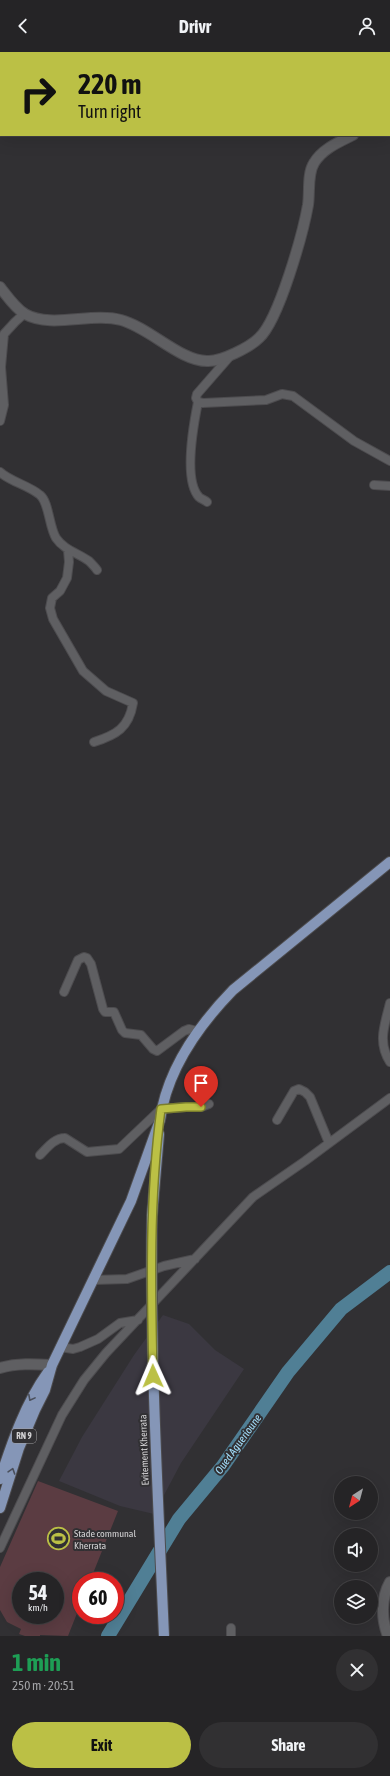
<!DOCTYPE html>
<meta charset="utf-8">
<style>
:root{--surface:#252426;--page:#313032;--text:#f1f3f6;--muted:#a3a4a7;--line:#424143;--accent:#bbc045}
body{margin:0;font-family:"Asap Condensed",sans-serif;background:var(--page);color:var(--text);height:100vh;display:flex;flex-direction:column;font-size:15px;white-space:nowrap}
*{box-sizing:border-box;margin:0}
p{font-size:13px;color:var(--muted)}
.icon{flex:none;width:22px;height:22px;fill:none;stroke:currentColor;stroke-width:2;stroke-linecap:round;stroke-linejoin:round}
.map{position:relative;height:1584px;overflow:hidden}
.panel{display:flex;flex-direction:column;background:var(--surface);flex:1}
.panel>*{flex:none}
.top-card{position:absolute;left:0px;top:0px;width:390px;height:84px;box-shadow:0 4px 16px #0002,0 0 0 1px var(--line);background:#bbc045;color:#111;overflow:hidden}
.needle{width:26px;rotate:216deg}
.controls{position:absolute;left:334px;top:1424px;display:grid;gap:8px}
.controls a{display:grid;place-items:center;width:44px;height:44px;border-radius:50%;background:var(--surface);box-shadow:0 4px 16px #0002,0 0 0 1px var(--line);font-size:20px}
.speed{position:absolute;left:12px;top:1520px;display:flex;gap:8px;font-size:20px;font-weight:700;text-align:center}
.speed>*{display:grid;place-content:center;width:52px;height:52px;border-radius:50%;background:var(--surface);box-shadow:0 4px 16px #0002,0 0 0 1px var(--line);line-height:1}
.speed small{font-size:10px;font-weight:400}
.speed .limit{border:6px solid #d22;background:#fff;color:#111}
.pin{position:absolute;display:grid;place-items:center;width:34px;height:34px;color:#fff;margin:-41px -17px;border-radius:50% 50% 50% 0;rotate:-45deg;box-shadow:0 0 4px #0007}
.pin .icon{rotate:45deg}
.me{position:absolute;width:44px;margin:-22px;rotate:359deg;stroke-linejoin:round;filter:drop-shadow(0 0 3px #0008)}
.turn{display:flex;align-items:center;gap:14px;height:84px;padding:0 12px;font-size:18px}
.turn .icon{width:52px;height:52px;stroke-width:2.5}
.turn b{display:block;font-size:28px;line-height:34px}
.round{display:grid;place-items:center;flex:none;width:42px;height:42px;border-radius:21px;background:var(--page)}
.headline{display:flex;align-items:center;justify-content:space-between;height:68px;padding:0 12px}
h1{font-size:24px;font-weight:700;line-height:30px;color:#1e9e55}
.action{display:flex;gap:8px;margin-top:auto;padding:8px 12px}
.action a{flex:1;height:46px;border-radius:24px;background:var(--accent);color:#111;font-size:16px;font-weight:700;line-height:46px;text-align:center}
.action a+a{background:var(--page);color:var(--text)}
header{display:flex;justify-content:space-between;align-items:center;height:52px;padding:0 12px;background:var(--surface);font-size:18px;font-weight:700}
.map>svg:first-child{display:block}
.built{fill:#3b3841}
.green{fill:#5b3c42;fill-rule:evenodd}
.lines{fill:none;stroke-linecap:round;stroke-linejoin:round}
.river{stroke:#507f95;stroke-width:14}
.minor-casing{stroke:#4d4c4f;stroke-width:10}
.tertiary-casing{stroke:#4d4c4f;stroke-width:12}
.secondary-casing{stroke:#4d4c4f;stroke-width:12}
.primary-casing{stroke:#4d4c4f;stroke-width:12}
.minor{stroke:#5f5f62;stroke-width:8}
.tertiary{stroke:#5f5f62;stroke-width:10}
.secondary{stroke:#5f5f62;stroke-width:10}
.primary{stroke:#8596b7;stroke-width:10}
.primary-bridge-casing{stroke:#4d4c4f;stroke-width:12;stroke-linecap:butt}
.primary-bridge{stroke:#8596b7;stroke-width:10}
.oneway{stroke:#4a4f5b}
.route-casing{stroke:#7a7d2d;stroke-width:10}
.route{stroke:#bbc045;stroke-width:7}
.labels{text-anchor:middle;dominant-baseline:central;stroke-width:4;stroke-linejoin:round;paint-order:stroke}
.shield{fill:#313033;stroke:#a2a1a3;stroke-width:1}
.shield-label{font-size:9px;font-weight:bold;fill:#d2d1d3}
.street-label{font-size:10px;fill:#d2d1d3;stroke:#313033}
.poi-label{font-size:10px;fill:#d2d1d3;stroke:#313033;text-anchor:start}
.water-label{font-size:11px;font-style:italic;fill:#a4e0fd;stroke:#313033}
</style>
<header><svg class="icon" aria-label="back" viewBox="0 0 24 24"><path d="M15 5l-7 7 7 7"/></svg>Drivr<svg class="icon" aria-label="person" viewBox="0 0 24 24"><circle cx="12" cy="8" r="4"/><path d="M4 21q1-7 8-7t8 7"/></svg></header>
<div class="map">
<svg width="390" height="1584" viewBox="0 0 390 1584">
<rect width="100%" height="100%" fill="#313033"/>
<!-- built -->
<path class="built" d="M163 1263 189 1272 215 1298 244 1317 181 1411 154 1462 120 1454 59 1429 82 1385 134 1303Z"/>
<!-- green -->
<path class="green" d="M38 1429 118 1459 90 1529H81V1551L68 1584 40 1583V1584H25L19 1582 21 1577 7 1570 0 1558V1515ZM21 1529H55V1563H21Z"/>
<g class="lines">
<!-- river -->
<path class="river" d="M108 1584 179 1467 223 1414 288 1320 341 1257 390 1220"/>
<defs>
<path id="minor" d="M231 303 197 342 196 346 198 350 203 351 266 348 282 342 293 344 354 389 390 409
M198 350C194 370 183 428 199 445 201 447 205 448 207 450
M0 369 4 353 1 315 4 282 15 270 25 261
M0 420C11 430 28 433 40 443 49 450 49 475 56 486 64 498 78 501 89 509 92 512 95 515 97 518
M374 433 390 434
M68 498 69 510 67 526 60 539 52 546 50 556 53 567 83 619 106 639 133 651C129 676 116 683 94 690
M64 940 78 908 84 905 87 906 91 912 103 957 105 960H114L122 978 125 981 141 983 153 997 157 999 184 979 189 977 197 979
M390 951C385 972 377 990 390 1010
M277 1068 294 1039 299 1037 305 1040 310 1045 329 1091
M40 1103C47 1096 54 1086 65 1086L87 1100 119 1097 161 1057 186 1055H201L209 1052
M94 1228 127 1227 164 1214 195 1207
M60 1295 73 1297 80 1295 98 1287 120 1271 138 1268
M0 1496 62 1363 84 1328 106 1301 253 1145 305 1109 390 1046
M231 1584V1576"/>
<path id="tertiary" d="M389 74H390
M0 235C7 244 15 256 25 262 52 277 91 260 121 268 150 276 180 309 207 309 221 310 250 295 259 286 279 268 303 181 308 153 310 140 307 122 314 111 322 97 339 90 353 83
M0 1316C17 1311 34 1312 52 1313"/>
<path id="secondary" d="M388 1584C381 1567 381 1546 390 1530"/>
<path id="primary" d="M152 1164 159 1082
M0 1427C12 1390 25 1352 48 1320
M0 1456 19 1396 35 1358 45 1338 52 1313 131 1149 160 1068C167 1018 198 974 233 938L390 810"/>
</defs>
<!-- minor casing -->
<use href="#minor" class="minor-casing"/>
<!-- tertiary casing -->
<use href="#tertiary" class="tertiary-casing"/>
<!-- secondary casing -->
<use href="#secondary" class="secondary-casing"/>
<!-- primary casing -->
<use href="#primary" class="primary-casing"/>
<!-- minor -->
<use href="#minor" class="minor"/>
<!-- tertiary -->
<use href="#tertiary" class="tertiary"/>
<!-- secondary -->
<use href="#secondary" class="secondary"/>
<!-- primary -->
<use href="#primary" class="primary"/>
<defs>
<path id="primary-bridge" d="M152 1164C150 1304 158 1444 164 1584"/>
</defs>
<!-- primary-bridge casing -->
<use href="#primary-bridge" class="primary-bridge-casing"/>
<!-- primary-bridge -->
<use href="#primary-bridge" class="primary-bridge"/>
</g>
<!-- one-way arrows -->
<defs><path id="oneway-chevron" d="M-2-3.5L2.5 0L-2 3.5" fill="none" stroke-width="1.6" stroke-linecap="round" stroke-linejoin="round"/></defs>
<g class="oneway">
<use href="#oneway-chevron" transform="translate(31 1346) rotate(118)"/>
<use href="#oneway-chevron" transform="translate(12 1419) rotate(-72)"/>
</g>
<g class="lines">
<defs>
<path id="route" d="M153 1324C151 1236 149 1146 161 1057L186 1055H201"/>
</defs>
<!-- route casing -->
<use href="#route" class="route-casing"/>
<!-- route -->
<use href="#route" class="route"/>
</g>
<!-- icons -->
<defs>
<symbol id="stadium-ring" viewBox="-11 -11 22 22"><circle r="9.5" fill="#313033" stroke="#bbc045" stroke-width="1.5"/><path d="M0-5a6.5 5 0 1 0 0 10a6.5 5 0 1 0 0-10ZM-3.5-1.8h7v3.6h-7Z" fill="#bbc045"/></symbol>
</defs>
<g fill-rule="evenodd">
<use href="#stadium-ring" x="46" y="1474" width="25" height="25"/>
</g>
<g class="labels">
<!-- shield labels -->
<rect class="shield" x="12" y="1377" width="24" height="14" rx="3"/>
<g class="shield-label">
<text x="24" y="1384">RN 9</text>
</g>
<!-- street labels -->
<g class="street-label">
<text transform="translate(144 1398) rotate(-92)">Evitement Kherrata</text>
</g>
<!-- poi labels -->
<g class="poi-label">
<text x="74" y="1481">Stade communal<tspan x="74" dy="12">Kherrata</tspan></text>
</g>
<!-- water labels -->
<g class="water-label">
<text transform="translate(238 1392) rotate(-54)">Oued Aguerioune</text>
</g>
</g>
</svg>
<div class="controls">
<a><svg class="needle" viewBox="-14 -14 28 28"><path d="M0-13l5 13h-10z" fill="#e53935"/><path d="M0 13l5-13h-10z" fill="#a3a4a7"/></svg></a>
<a><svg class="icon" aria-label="sound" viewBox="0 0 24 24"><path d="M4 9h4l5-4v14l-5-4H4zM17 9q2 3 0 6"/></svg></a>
<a><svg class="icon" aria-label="layers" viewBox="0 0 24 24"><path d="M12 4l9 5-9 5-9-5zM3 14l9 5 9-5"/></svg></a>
</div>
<div class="speed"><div>54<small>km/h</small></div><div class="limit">60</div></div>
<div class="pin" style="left:201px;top:1055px;background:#d93025"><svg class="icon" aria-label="arrive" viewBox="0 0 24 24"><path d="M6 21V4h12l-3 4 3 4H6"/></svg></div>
<svg class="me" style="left:153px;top:1324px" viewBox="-20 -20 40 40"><path d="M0-17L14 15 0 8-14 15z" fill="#bbc045" stroke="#fff" stroke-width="4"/></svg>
<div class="top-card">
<div class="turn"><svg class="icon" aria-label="right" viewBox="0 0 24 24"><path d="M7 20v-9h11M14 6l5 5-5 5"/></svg><div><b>220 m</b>Turn right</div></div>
</div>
</div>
<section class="panel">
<div class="headline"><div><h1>1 min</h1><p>250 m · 20:51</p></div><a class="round"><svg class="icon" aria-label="close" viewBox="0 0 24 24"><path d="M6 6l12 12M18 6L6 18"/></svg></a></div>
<div class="action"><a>Exit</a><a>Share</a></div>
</section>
